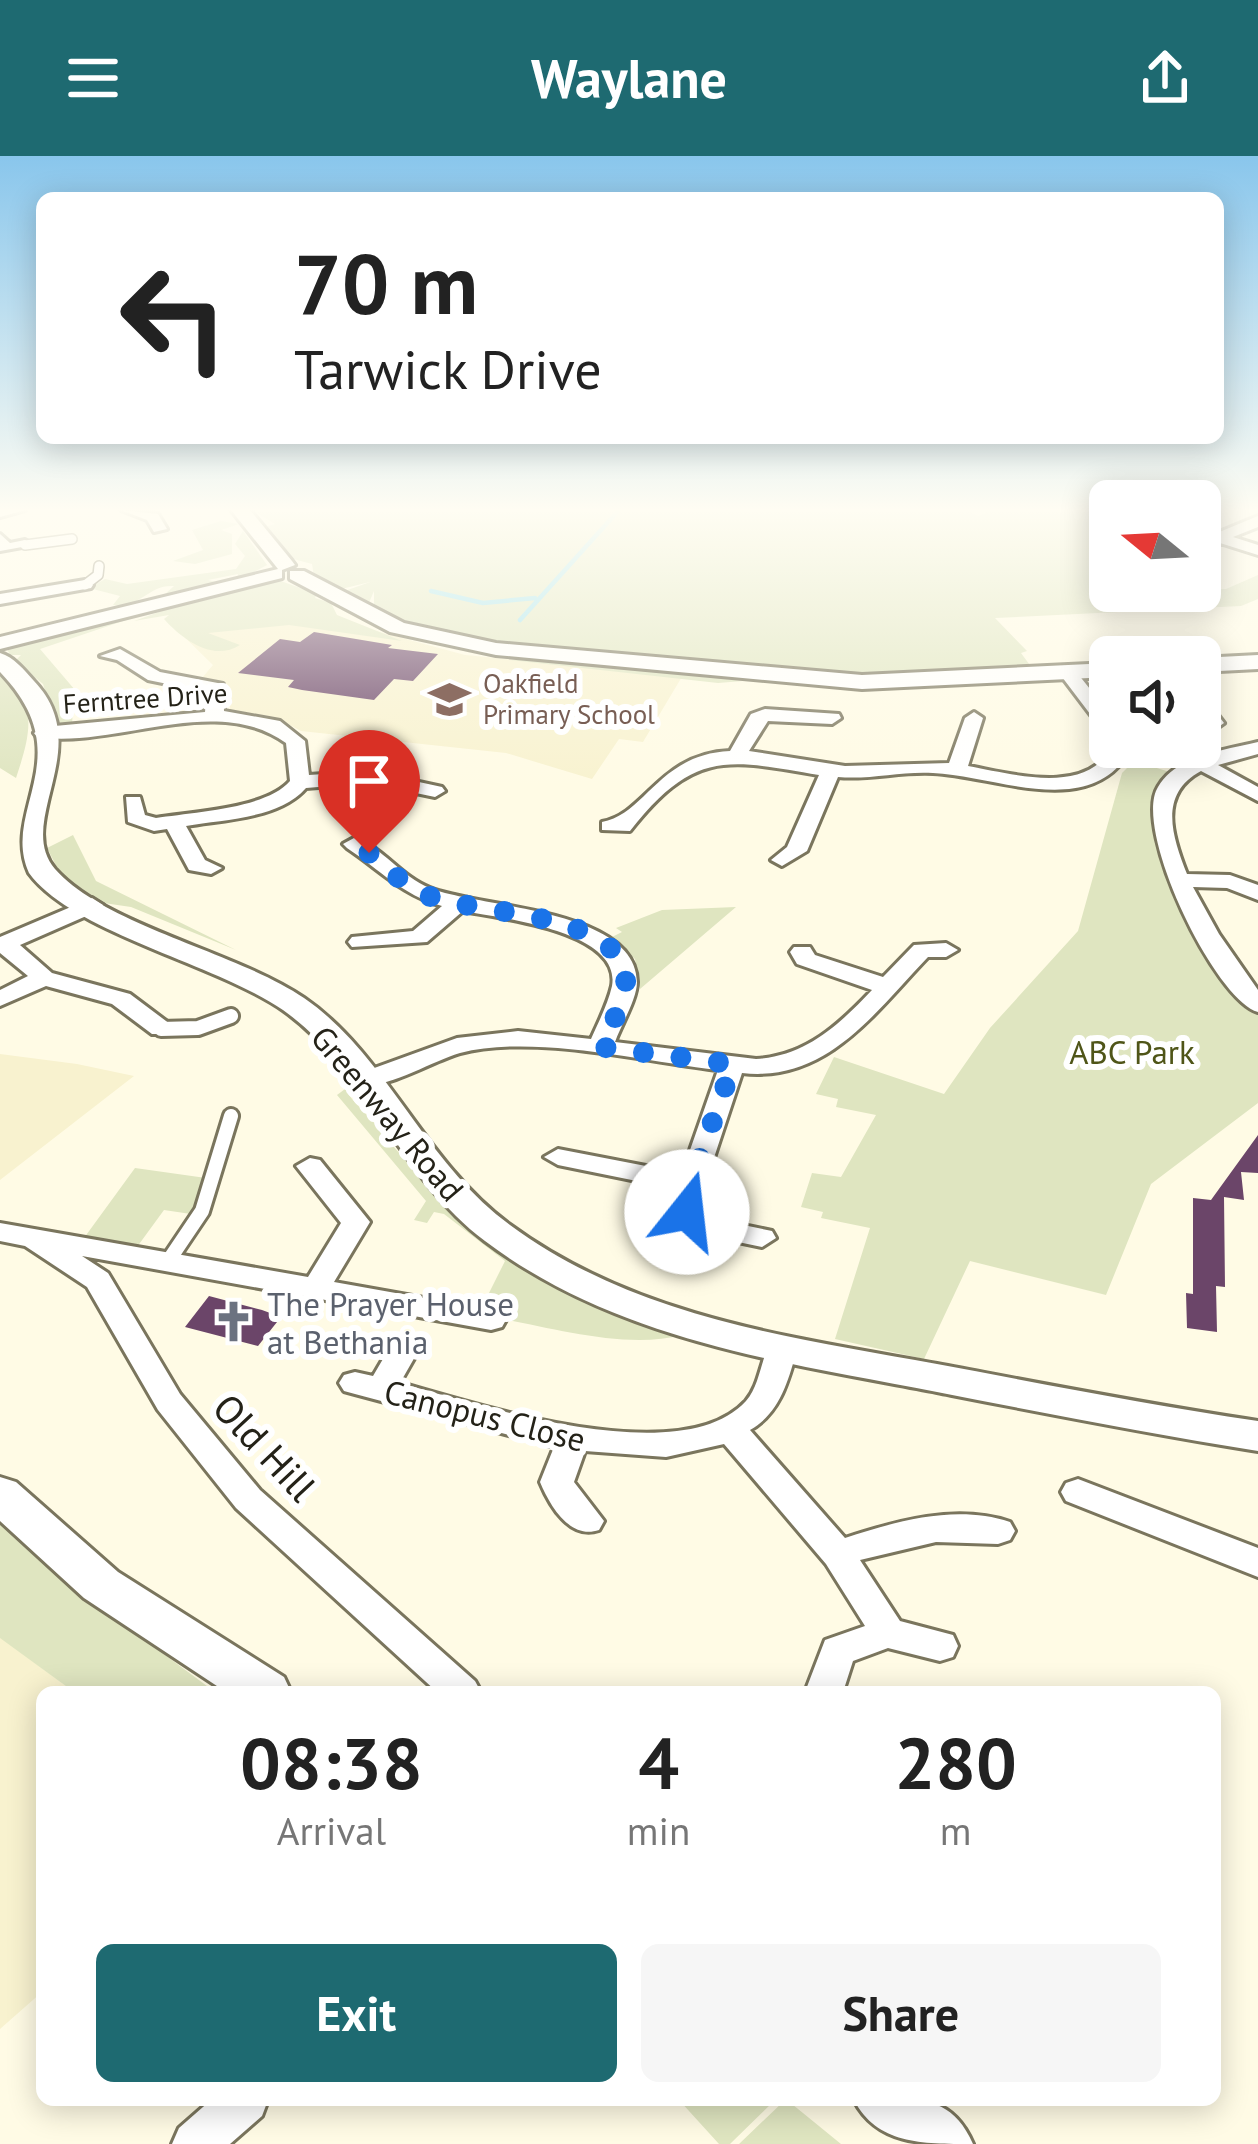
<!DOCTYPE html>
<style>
:root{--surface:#fff;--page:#f6f6f6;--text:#222;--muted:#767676;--accent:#1e6a71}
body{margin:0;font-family:"PT Sans",sans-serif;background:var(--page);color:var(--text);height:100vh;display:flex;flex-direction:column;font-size:45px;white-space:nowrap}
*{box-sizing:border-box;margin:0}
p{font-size:39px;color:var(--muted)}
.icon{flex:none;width:66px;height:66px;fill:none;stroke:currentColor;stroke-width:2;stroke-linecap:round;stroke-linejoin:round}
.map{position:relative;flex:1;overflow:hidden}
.side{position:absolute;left:36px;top:1530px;width:1185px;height:420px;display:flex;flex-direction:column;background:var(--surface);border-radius:18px;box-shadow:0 6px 30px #0003}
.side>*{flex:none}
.guide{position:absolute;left:36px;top:36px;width:1188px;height:252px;border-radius:18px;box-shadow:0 6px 30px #0003;background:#fff;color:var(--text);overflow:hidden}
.needle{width:78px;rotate:288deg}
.buttons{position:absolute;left:1089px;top:324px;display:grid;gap:24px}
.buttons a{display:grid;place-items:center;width:132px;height:132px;border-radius:18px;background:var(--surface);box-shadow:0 6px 30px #0003;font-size:60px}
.pin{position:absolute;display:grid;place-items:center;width:102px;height:102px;color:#fff;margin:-123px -51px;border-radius:50% 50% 50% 0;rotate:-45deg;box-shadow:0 0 12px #0007}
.pin .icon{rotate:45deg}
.me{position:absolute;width:132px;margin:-66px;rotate:16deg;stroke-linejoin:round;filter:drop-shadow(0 0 9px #0008)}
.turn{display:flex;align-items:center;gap:42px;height:252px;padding:0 60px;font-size:54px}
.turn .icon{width:156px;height:156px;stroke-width:2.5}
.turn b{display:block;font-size:84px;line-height:102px}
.eta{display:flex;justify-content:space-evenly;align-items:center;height:204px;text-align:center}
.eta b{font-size:72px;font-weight:700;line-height:84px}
.button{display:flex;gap:24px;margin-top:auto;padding:24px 60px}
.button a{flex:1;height:138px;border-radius:18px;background:var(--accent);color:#fff;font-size:48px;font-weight:700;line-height:138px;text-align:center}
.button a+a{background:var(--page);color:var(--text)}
header{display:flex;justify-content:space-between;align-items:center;height:156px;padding:0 60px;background:var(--accent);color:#fff;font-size:54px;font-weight:700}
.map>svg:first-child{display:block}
.built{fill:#f8f2cf}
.green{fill:#dfe5c0}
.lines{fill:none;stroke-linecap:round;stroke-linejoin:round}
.stream{stroke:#9ce1f2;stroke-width:4.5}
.building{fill:#6b4569}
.service-far1-casing{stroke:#7a755d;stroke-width:12}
.service-casing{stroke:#7a755d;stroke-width:20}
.minor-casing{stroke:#7a755d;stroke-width:6}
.tertiary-casing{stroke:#7a755d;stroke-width:6}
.secondary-casing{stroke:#7a755d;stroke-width:6}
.service-far1{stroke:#fff;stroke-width:9}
.service{stroke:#fff;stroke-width:14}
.minor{fill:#fff;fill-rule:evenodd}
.tertiary{fill:#fff;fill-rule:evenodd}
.secondary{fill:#fff;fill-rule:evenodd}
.route{stroke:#1a73e8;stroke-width:21;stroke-dasharray:0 37.8}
.labels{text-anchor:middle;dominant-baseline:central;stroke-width:12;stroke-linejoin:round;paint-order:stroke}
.far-education-label{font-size:27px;fill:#785e54;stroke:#fff;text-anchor:start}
.far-street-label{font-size:27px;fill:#242218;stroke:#fff}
.park-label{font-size:33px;fill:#4f5518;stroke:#fff}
.street-label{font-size:33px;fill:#242218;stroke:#fff}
.worship-label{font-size:33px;fill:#5b616d;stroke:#fff;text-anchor:start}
.near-street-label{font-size:39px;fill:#242218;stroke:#fff}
</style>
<header><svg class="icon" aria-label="menu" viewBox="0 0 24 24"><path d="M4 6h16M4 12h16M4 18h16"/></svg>Waylane<svg class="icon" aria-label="share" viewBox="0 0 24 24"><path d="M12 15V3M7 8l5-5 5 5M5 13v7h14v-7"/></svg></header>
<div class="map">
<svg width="1258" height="1988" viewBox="0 0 1258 1988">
<rect width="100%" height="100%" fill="#fffbe5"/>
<!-- built -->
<path class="built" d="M287 451 465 499 683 519 643 586 619 583 592 623 506 597 301 575 275 561 230 554 229 532 202 522 213 509 167 464Z
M0 898 77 908 134 920 0 1024Z
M0 1481 74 1536H42V1836L0 1873Z"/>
<!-- green -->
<path class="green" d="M252 354H969L978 360 992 354H1110V435L1226 433 1258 419V443L1241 450 995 462 1027 495 1021 497 1032 512 873 522 501 491 415 474 374 450V435L368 449 342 436 370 426 333 435 314 421 312 408 286 401 262 372 275 368Z
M221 365 239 368 221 374 232 378V398L195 408 173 405 203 394 192 374Z
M243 375 267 409 237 425 238 418 208 424 224 428 163 440 174 430C148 428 141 453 113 449L120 440 89 432 105 423 127 428 236 413 245 400 235 388Z
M278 424 317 438 315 442 331 447 337 459 402 485 289 469 208 477 240 489C213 506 183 484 164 463L169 459 134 465 206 439Z
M144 458 40 493 87 548 73 551 72 569 56 570 43 528 15 505 21 499H10L7 493Z
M510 504H570L743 525 718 527Z
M0 513C39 547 31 577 16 622L0 612Z
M1134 605 1173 617C1168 626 1157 639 1155 650 1144 706 1220 817 1258 855V947L1151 1028 1106 1139 970 1105 924 1203 835 1183 870 1072 821 1062 823 1056 801 1051 812 1017 841 1021 876 959 836 951 838 943 816 938 834 901 944 938 990 872 1078 775 1122 617Z
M73 679 96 725 236 794 131 751 97 746 63 723 47 692Z
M736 751 640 833 635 803 612 781 622 776 616 772 662 754Z
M345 933C354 948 369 959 380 974 462 1077 557 1139 682 1179 630 1193 559 1174 508 1164L511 1157 483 1149 505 1105 444 1058 434 1056 427 1067 414 1064 426 1045 337 939Z
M135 1012 206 1022 191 1058 164 1054 137 1091 84 1082Z
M0 1366 102 1452 215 1536H74L0 1482Z
M679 1944H775L730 1988H719Z
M785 1944H787L841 1988H739Z"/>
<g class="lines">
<!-- stream -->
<path class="stream" d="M431 435 483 447 535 442
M520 464 619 354"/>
</g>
<!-- building -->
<path class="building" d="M314 476 392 489 388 492 438 498 413 525 394 523 374 544 302 534 288 531 294 524 238 517 280 483 300 486Z
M1258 979V1017L1241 1016 1244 1044 1224 1041 1225 1131 1216 1130 1217 1176 1187 1172 1186 1137 1193 1138V1042L1211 1044Z
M209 1140 262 1154 281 1161 258 1190 185 1171Z"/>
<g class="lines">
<defs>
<path id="service-far1" d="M25 389 72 383
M85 429 98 419 99 410"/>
<path id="service" d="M161 873 198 872 231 860
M169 1104 202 1055 231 960"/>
<path id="minor" d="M0 354H25L0 361Z
M121 354 158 358 167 373 154 376 147 364Z
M1258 360V371L1233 381 1258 389V399L1220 387 1200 395V384Z
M0 378 10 387 25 384 33 389 0 395Z
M85 424 93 429 91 432 0 448V438Z
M120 493 160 516 223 528 224 555 280 565 305 585 309 619 368 615 442 631 445 635 435 641 368 627 306 632C279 663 224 663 186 670L205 704 222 712 211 718 189 714 167 673 154 675 128 666 126 641H140L145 659 156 662C192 656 266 653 290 625L286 587C215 536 116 593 37 581L34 577 44 571 205 556 207 536 148 524 117 504 100 500Z
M1068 512 1074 513 1110 558V577L1103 575 1059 517Z
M1201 544 1208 546 1224 567 1200 584V569L1204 566 1200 561Z
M765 553 839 558 841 562 832 568 768 565 749 595 845 610 949 607 965 562 974 556 983 562 968 610C1013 618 1086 640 1112 591H1132C1093 666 998 620 933 617 901 615 870 624 838 621L807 695 782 710 771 704 787 691 819 619C726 603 694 594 630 675L602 674V666C646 658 659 598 730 595L751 558Z
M1258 586V598L1218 609 1258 631V645L1201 615C1158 638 1172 680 1187 718L1230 719 1258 729V744L1227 732 1193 731 1219 778 1258 834V856C1215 844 1132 673 1158 631 1176 599 1226 594 1258 586Z
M354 682C383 691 401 721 430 732 478 752 636 752 637 826 637 843 621 869 615 886L756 903C806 900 839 869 872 834L797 808 790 796 794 791H810L815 799 883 821 914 789 946 787 958 794 946 801H928C876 855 827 927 742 917L699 1047 714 1063 772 1075 776 1082 762 1091 695 1077 671 1048 676 1033 558 1009 544 1001 558 993 682 1017 718 914C643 905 532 878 460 897 432 905 382 936 355 929L351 924 355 919 457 882 518 875 591 883C598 867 608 848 612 830 622 775 500 762 463 755L427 786 352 791 348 786 352 781 413 775 442 750C402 739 380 714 347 692L343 688Z
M92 742 103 749 100 754 20 789 52 817 130 838 170 868 173 873 170 878H152L112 848 46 830 0 850V834L28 820 0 797V781Z
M310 1002 320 1004 370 1066 334 1126 491 1154 502 1157 506 1164 502 1171 491 1174 82 1100 108 1117 180 1238 260 1334 475 1525 481 1536H437L236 1352 158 1254 87 1131 25 1090 0 1085V1067L308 1121 341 1067 296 1010Z
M782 1183 793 1186 797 1194C788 1225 780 1257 750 1274L845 1382C897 1365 956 1348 1010 1366L1015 1375 1010 1384 998 1388 936 1386 860 1404 900 1465 953 1479 958 1490 953 1501 940 1505 888 1492 853 1505 843 1536H805L825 1484 865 1470 826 1408 724 1288 666 1301 585 1295 574 1326 604 1365 599 1374C570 1384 550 1350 540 1326L554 1291 355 1238 344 1235 339 1227 344 1219 355 1216 373 1220 390 1191H412L416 1199 400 1227C480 1249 681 1316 746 1245 760 1229 760 1205 771 1186Z
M1078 1323 1258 1392V1421L1066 1345 1061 1336 1066 1327Z
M211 1944H268L262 1960 230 1988H172L179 1972Z"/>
<path id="tertiary" d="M231 354H250L292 405 295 409 282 414V422L0 493V481L278 413Z
M290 415H304L404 467 496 487 862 519 1110 507V521L862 533 496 499 390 476 290 423Z
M0 497C14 501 24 514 34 525 97 591 14 665 55 713 107 771 235 795 304 842 386 898 424 1006 510 1069 635 1161 788 1181 937 1208 1044 1228 1150 1249 1258 1265V1295C1150 1278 1044 1257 937 1236 781 1206 616 1184 485 1085 400 1021 365 912 283 854 217 808 73 777 29 717 0 653 82 601 0 516Z
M1258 499V513L1200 516V502Z"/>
<path id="secondary" d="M0 1321 16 1326 118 1416 284 1521 291 1536H226L84 1442 0 1365Z
M854 1944C906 1944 949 1932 973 1988 921 1988 877 1988 854 1944Z"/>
</defs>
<!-- service-far1 casing -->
<use href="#service-far1" class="service-far1-casing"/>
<!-- service casing -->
<use href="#service" class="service-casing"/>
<!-- minor casing -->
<use href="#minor" class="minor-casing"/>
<!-- tertiary casing -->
<use href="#tertiary" class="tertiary-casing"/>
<!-- secondary casing -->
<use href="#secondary" class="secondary-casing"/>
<!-- service-far1 -->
<use href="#service-far1" class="service-far1"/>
<!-- service -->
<use href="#service" class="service"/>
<!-- minor -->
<use href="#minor" class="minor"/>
<!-- tertiary -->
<use href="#tertiary" class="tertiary"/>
<!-- secondary -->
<use href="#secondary" class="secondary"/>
</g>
<!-- sky -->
<linearGradient id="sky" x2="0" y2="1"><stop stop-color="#89c6ec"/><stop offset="0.56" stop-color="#fffdf3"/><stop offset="1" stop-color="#fffdf3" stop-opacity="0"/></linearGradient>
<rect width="1258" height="632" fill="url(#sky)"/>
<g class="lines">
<!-- route -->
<path class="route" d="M369 697C388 713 406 731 429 740 478 758 604 756 624 812 632 836 610 870 601 891L732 908C725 938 682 1039 687 1056"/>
</g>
<!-- icons -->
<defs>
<symbol id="school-bare" viewBox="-9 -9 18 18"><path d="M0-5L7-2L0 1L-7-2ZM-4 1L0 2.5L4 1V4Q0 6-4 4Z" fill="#8d6e63" stroke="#fff" stroke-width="2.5" paint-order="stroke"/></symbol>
<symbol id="church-bare" viewBox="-9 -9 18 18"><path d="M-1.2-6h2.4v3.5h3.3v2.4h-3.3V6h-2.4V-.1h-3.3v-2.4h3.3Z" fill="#6b7280" stroke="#fff" stroke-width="2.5" paint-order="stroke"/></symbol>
</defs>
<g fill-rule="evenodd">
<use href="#school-bare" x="420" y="514" width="59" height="59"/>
<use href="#church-bare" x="204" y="1136" width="59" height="59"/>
</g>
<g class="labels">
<!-- far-education labels -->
<g class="far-education-label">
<text x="483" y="527">Oakfield<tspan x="483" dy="31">Primary School</tspan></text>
</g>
<!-- far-street labels -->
<g class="far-street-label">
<text transform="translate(145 542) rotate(-4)">Ferntree Drive</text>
</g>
<!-- park labels -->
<g class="park-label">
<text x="1132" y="895">ABC Park</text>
</g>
<!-- street labels -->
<g class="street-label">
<text transform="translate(388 957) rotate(50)">Greenway Road</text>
<text transform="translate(485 1259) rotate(14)">Canopus Close</text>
</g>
<!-- worship labels -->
<g class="worship-label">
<text x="267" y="1147">The Prayer House<tspan x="267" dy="38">at Bethania</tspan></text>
</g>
<!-- near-street labels -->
<g class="near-street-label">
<text transform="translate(265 1291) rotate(47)">Old Hill</text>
</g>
</g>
</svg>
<div class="buttons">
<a><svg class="needle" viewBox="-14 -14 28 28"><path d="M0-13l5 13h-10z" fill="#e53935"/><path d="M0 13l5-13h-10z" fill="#767676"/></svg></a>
<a><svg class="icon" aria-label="sound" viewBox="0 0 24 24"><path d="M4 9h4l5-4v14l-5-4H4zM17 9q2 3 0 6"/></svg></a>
</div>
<div class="pin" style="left:369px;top:697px;background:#d93025"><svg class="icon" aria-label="arrive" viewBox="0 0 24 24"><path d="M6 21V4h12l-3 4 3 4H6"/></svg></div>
<svg class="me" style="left:687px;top:1056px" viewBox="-20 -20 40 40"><circle r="19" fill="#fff"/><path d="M0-13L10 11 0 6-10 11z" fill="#1a73e8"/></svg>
<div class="guide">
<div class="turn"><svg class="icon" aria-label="left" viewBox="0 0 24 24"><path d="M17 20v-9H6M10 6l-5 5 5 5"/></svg><div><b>70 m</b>Tarwick Drive</div></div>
</div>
<section class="side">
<div class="eta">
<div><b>08:38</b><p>Arrival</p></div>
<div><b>4</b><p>min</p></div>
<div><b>280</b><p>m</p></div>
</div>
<div class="button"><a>Exit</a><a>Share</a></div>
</section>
</div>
